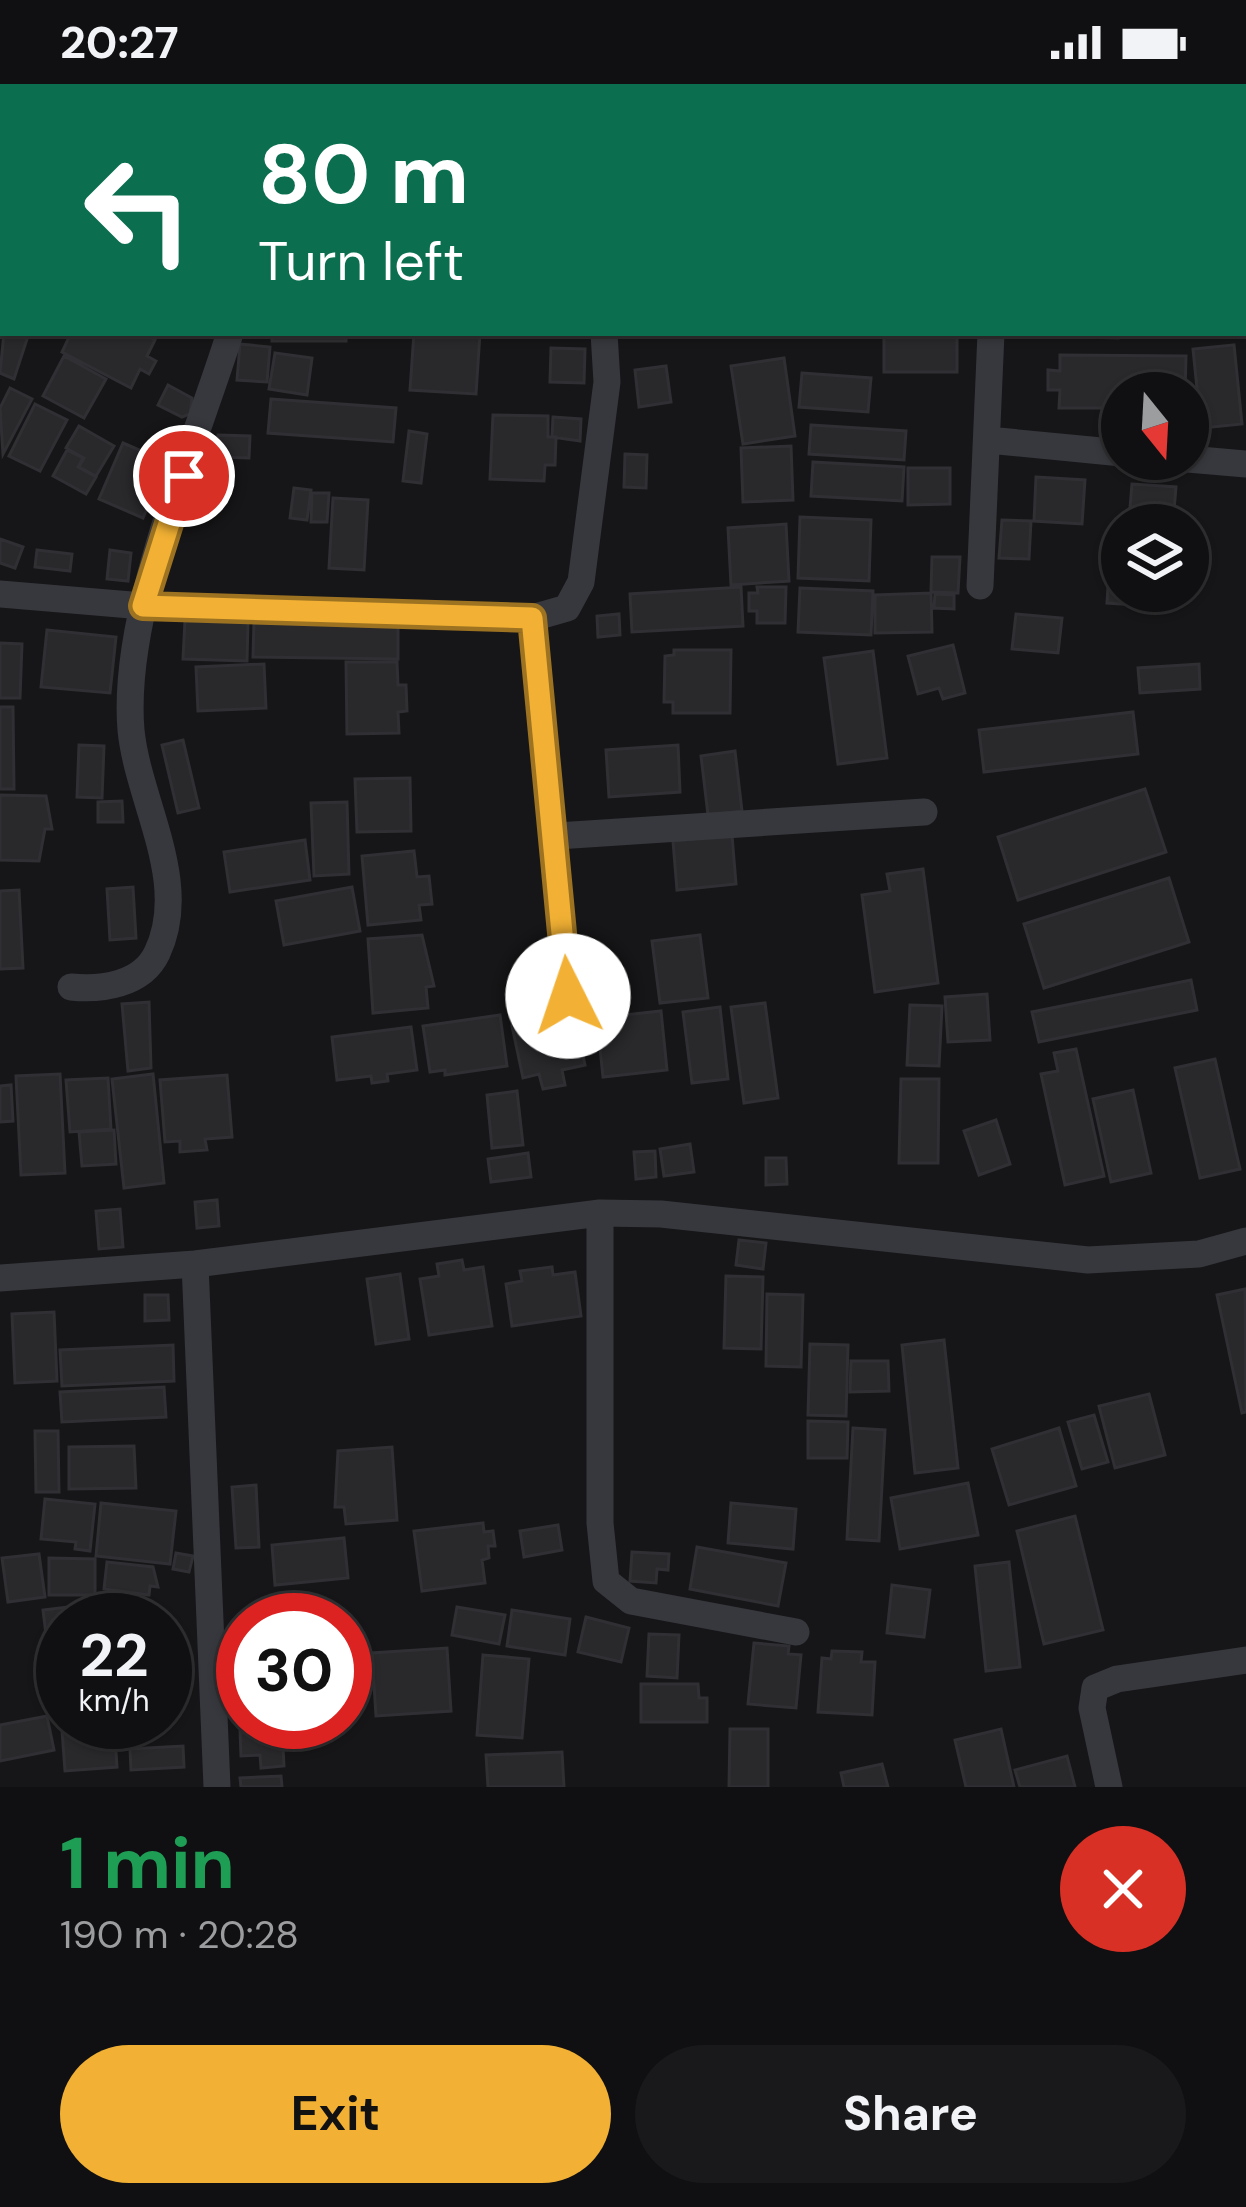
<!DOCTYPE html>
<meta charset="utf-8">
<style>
:root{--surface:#101012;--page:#19191b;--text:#f1f3f6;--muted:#9c9d9f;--line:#303032;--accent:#f2b134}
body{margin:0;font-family:"DM Sans",sans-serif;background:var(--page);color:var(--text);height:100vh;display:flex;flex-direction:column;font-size:45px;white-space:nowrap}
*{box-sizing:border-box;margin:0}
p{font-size:39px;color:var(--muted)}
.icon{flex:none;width:66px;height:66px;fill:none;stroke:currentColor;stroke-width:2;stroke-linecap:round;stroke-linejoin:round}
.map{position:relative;height:1703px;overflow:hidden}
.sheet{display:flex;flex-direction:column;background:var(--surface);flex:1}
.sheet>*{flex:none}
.banner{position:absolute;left:0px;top:0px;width:1248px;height:252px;box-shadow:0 3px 9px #0004,0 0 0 3px var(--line);background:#0b6e4f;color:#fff;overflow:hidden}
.needle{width:78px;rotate:162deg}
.tools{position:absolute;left:1101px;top:288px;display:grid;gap:24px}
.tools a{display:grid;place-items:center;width:108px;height:108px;border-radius:50%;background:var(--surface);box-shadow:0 3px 9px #0004,0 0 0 3px var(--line);font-size:60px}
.speed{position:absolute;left:36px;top:1509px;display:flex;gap:24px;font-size:60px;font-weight:700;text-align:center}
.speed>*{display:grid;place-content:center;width:156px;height:156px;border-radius:50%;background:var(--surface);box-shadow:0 3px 9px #0004,0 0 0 3px var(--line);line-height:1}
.speed small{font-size:30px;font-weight:400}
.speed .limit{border:18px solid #d22;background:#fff;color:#111}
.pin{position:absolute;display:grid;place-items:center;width:102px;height:102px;color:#fff;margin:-51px;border:6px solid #fff;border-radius:50%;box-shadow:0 3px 12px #0007}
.me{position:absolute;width:132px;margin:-66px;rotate:356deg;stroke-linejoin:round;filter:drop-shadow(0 0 9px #0008)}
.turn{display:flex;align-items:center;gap:42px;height:252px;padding:0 60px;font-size:54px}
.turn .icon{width:156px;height:156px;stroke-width:2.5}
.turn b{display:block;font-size:84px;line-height:102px}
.round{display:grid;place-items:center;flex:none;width:126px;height:126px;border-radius:63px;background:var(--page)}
.headline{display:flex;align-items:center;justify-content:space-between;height:204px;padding:0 60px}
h1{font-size:72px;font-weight:700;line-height:90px;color:#1e9e55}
.primary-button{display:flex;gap:24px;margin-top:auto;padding:24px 60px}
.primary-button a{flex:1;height:138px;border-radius:72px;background:var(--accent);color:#111;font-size:48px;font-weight:700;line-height:138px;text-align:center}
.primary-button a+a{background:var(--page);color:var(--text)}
.status{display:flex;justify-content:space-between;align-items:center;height:84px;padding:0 60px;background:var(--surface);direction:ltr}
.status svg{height:33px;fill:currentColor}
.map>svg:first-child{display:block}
.building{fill:#29292c;stroke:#303034;stroke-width:3}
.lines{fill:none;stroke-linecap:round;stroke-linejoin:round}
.street{stroke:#37383d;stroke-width:27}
.route-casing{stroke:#9d7322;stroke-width:30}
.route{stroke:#f2b134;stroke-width:21}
</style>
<div class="status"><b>20:27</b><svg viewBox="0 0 49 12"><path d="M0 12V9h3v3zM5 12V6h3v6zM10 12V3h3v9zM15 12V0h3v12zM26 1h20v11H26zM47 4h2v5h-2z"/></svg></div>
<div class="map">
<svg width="1246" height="1703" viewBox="0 0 1246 1703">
<rect width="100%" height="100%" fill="#161618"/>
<!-- building -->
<path class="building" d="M802 0H877L878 3H802Z
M934 0H1073V3H934Z
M4 249H29L14 295 0 289Z
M71 249H141L155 256 147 272 156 277 149 290 140 285 131 304 62 268Z
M272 249H346V257H272Z
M414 249H480L476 310 410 306Z
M1043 249H1118V254L1043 252Z
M884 250H957V288H884Z
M240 260 270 263 267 298 237 296Z
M1234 261 1242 340 1201 344 1193 265Z
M551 264 585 265 584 299 550 298Z
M275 269 312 274 307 311 269 305Z
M1060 271 1186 272 1185 309H1122V324H1059L1060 306H1048V286L1060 287Z
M64 272 106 295 84 334 43 312Z
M784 274 795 352 743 360 731 282Z
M666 282 671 318 639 323 635 286Z
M802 289 871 294 868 328 799 323Z
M168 301 192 314 190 330 182 333 158 321Z
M10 304 32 315 3 370 0 324Z
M271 315 396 324 393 358 268 349Z
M35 320 67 336 40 387 9 372Z
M493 331 548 332V353H556L555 381H545L544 397 490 395Z
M553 333 581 335 580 357 552 353Z
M811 341 906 347 904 376 809 370Z
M79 342 114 362 96 392 79 383 84 374 66 364Z
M409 347 427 350 421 399 403 397Z
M218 351 250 352 249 374 217 373Z
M123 359 167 378 143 434 99 415Z
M791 362 793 416 743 418 741 364Z
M67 366 83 374 78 383 96 393 86 410 53 392Z
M625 370 647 371 646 404 624 403Z
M813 378 904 383 902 417 811 412Z
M908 384H950V420L908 421Z
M1036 393 1085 396 1082 440 1034 437Z
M1132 400 1176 403 1173 439 1129 436Z
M294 404 311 406 307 436 290 434Z
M312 409H329L327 438H311Z
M333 414 368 416 364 486 329 484Z
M800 433 871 436 869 497 798 494Z
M1002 436 1031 437 1029 475 999 474Z
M786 440 789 497 731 501 728 444Z
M1111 453H1122V507H1168L1167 523 1107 519Z
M0 455 23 463 15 484 0 479Z
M37 466 72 470 70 487 35 483Z
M110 466 131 469 128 497 107 495Z
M932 473H960L958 509 931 508Z
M741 503 743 542 632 548 630 510Z
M757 503H786L785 539H757V527H749V509H758Z
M800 504 873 507 871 551 798 548Z
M931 509 932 548 875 549V511Z
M935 510 954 511V525L934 524Z
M619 530 620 551 598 553 597 532Z
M1016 530 1062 534 1058 569 1012 565Z
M185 536 248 538 247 577 183 575Z
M254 537 398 539V575L253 573Z
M47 546 116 553 110 609 41 603Z
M0 559 22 560 20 614H0Z
M953 561 965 609 943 615 939 604 918 610 908 572Z
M674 566H731L730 629H673V618H664L665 572 674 571Z
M873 567 887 674 838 680 824 574Z
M346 578H397L398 601H406L407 627 398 628 399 649 347 650Z
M264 580 266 624 198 627 196 583Z
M1199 580 1200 605 1140 609 1138 584Z
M0 623H13L14 705H0Z
M1133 628 1138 670 984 688 979 646Z
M183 656 199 724 178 729 162 661Z
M79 661 104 662 102 714 77 713Z
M678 661 680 708 609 713 606 666Z
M735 667 742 727 708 731 701 672Z
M410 694 411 747 357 748 355 695Z
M1145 705 1166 768 1018 816 998 753Z
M0 711 46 712 52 745H45L39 777 0 776Z
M122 717 123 738H98V718Z
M347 718 349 790 314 792 311 719Z
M732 751 736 800 677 806 673 757Z
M305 756 310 796 230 808 224 768Z
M414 767 417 793 429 792 432 820 419 821 421 836 368 841 362 772Z
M923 785 938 899 875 908 862 811 890 807 887 790Z
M1169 794 1189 858 1044 904 1024 840Z
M133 803 136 854 110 856 107 805Z
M352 803 360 847 284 861 276 817Z
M19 806 23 884 0 885V807Z
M422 851 434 902 426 903 428 924 373 929 368 855Z
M700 851 708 914 660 919 652 857Z
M1191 896 1197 926 1039 958 1032 928Z
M987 910 990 956 948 958 945 913Z
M149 918 151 984 128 987 122 920Z
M765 919 778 1014 744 1019 731 923Z
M910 921 942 922 939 982 907 981Z
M720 923 728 995 692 999 683 928Z
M661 927 667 986 603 993 597 934Z
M574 929 585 981 562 986 565 1001 543 1005 539 990 523 994 512 942Z
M500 931 507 982 445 991V986L430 988 423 942Z
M411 943 417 986 387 990 388 997 372 999 371 992 337 996 332 953Z
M1076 965 1104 1092 1065 1101 1041 990 1058 987 1054 969Z
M1215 975 1240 1085 1200 1094 1175 984Z
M60 990 65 1089 21 1091 16 992Z
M153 990 164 1099 124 1104 112 995Z
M227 991 232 1053 205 1055 207 1066 180 1068V1057L165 1058 160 996Z
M108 994 111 1045 70 1048 66 996Z
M901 995H939L938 1079H899Z
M11 1001 13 1037 0 1038V1002Z
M1133 1006 1151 1089 1111 1098 1093 1015Z
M517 1007 523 1061 492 1064 487 1011Z
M996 1036 1010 1080 979 1091 964 1047Z
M114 1046 116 1080 82 1082 79 1048Z
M690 1060 694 1088 664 1092 660 1065Z
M655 1067 656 1093 636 1095 634 1068Z
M528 1069 531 1093 491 1098 488 1075Z
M766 1074H786L787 1100 766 1101Z
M217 1116 219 1142 197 1144 195 1118Z
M120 1125 123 1163 99 1165 96 1127Z
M739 1156 766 1159 763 1185 736 1181Z
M462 1176 464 1186 483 1183 492 1242 429 1251 420 1195 439 1192 437 1180Z
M552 1183 553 1191 575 1188 581 1232 512 1242 506 1200 522 1197 520 1187Z
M400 1190 409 1255 376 1260 367 1195Z
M726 1192 763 1193 761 1265 724 1264Z
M1245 1205 1246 1328 1242 1329 1217 1211Z
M767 1210 803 1211 801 1283 766 1282Z
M145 1211H168L169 1236 145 1237Z
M54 1228 57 1297 15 1299 12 1230Z
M944 1256 958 1384 915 1389 902 1261Z
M810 1260 848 1261 846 1332 808 1331Z
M173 1261 174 1297 62 1302 60 1266Z
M851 1277H888L889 1307 850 1308Z
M164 1303 166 1333 62 1338 60 1308Z
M1149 1310 1165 1371 1115 1384 1099 1322Z
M1094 1331 1108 1378 1082 1385 1068 1338Z
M808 1337 848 1338 847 1374H808Z
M853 1344 885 1346 879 1457 847 1455Z
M1059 1344 1076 1402 1009 1421 992 1365Z
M35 1347H58L59 1408H36Z
M134 1362 136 1404 69 1405V1363Z
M392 1363 397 1436 346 1440 344 1423H335L338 1367Z
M968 1399 978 1451 900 1465 891 1414Z
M256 1401 259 1463 236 1464 232 1403Z
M45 1415 95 1420 90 1467 75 1465 76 1458 41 1455Z
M101 1419 176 1427 170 1480 96 1472Z
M731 1419 796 1425 793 1465 728 1459Z
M1075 1432 1103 1546 1044 1560 1017 1447Z
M483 1439 484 1448 493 1447 495 1462H488L489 1474 482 1476 485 1499 422 1507 414 1447Z
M558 1441 562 1466 524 1473 520 1447Z
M344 1454 348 1494 275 1501 272 1461Z
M697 1463 786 1479 778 1522 690 1505Z
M632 1468 669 1470 668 1486 657 1485 656 1499 630 1497Z
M176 1469 193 1472 189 1488 173 1485Z
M39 1470 45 1513 8 1518 2 1474Z
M49 1474 95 1475V1511H49Z
M107 1478 153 1483 158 1503 150 1502 149 1511 104 1505Z
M1009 1478 1020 1583 986 1587 975 1482Z
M892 1501 930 1506 924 1553 887 1549Z
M119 1517 121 1536H63V1590L51 1592 43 1526Z
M263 1520 311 1527 309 1536H261Z
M457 1523 505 1531 499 1560 452 1551Z
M512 1526 570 1535 565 1571 507 1562Z
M586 1533 629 1544 621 1578 578 1568Z
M649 1550 679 1551 677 1594 647 1592Z
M754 1559 789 1562 788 1570 801 1571 796 1624 748 1620Z
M447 1564 451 1627 376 1632 372 1569Z
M832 1567 862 1568 861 1578H875L872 1631 818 1628 822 1574 831 1575Z
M483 1571 529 1575 522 1654 477 1651Z
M180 1598 181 1624H165V1599Z
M641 1600H698L699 1614H707V1638H641Z
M60 1620 63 1638H114L117 1683 65 1687Z
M47 1632 54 1666 0 1677V1641Z
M282 1644 284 1682 261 1684 260 1671 241 1672 240 1646Z
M730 1645H768V1703H729Z
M1001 1645 1014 1703H966L955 1656Z
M183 1662 184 1683 131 1686 130 1665Z
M562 1668 564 1703H488L486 1671Z
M1067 1672 1075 1703H1020L1015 1686Z
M882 1680 888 1703H844L841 1689Z
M281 1692 282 1703H241L240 1694Z"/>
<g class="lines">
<!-- street -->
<path class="street" d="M227 0 230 3
M737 0 738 3
M988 356 1122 369
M1188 375 1246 380
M980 502 991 249
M0 510 143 522 532 534
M557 752 924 728
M71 903C101 906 142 901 157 869 191 798 138 718 131 646 121 529 194 364 230 249
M568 912 532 534 567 524 581 498 607 298 604 249
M600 1129V1439L606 1497 631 1517 796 1548
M195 1180 217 1703
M0 1194 195 1180 600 1129 661 1130 1088 1176 1199 1170 1246 1157
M1109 1703 1092 1624 1095 1604 1117 1595 1246 1576"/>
</g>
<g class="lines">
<defs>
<path id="route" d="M184 392 143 522 532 534 568 912"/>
</defs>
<!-- route casing -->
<use href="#route" class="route-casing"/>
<!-- route -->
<use href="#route" class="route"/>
</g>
</svg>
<div class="tools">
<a><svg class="needle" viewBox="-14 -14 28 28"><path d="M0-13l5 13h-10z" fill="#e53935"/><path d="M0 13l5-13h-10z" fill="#9c9d9f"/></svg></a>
<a><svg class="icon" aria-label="layers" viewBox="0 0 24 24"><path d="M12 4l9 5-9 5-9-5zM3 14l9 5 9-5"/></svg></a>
</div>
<div class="speed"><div>22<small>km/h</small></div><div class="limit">30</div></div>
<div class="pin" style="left:184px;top:392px;background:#d93025"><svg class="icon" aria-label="arrive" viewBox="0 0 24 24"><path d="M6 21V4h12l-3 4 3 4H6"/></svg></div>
<svg class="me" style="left:568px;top:912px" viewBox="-20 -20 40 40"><circle r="19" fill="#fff"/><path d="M0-13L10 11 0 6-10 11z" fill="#f2b134"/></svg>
<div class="banner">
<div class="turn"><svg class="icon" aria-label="left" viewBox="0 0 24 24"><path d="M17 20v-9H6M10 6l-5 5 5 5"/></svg><div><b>80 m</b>Turn left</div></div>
</div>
</div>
<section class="sheet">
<div class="headline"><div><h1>1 min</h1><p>190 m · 20:28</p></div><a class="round" style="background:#d93025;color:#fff"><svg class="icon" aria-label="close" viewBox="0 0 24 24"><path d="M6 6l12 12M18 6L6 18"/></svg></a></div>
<div class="primary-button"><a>Exit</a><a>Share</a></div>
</section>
